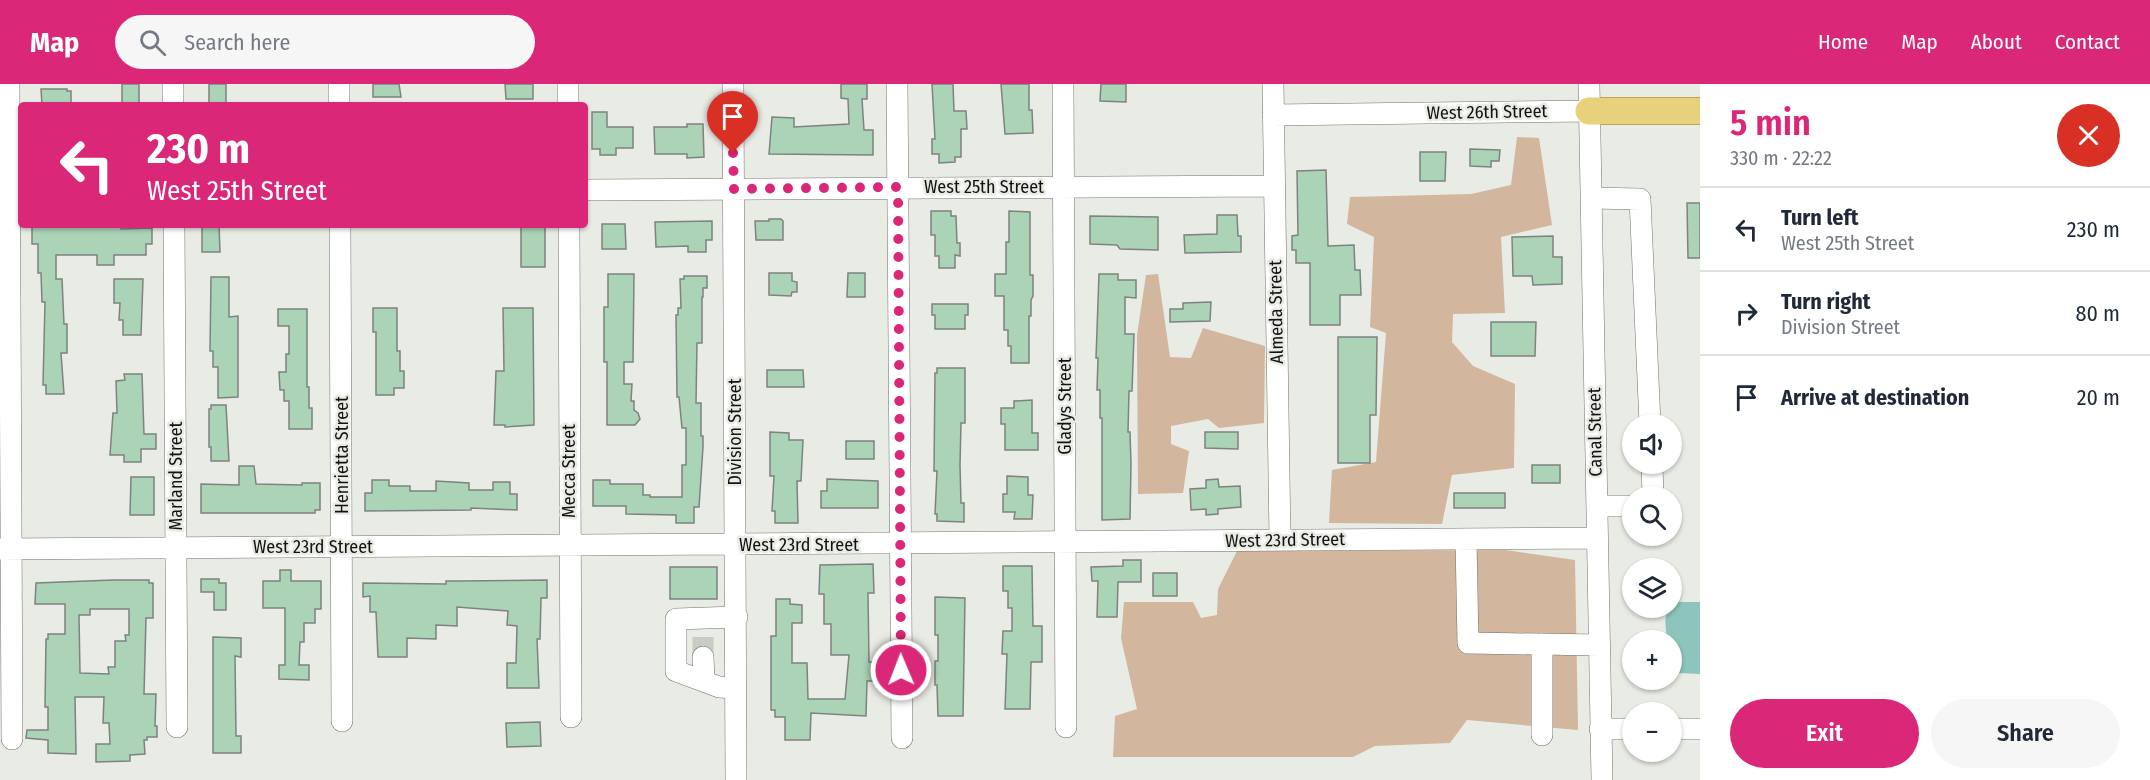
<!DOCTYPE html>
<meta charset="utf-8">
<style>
:root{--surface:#fff;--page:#f6f6f7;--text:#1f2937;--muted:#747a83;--line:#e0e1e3;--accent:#db2777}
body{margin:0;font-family:"Fira Sans Condensed",sans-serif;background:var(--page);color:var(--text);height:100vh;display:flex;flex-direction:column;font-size:22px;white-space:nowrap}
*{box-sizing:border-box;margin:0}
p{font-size:20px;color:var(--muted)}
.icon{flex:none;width:33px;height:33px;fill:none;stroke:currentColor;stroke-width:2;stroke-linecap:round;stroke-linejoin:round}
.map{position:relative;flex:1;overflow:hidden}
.sheet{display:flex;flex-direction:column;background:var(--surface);width:450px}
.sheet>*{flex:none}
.guide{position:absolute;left:18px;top:18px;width:570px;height:126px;border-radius:6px;box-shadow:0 2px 4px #0004;background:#db2777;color:#fff;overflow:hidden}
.tools{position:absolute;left:1622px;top:330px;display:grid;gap:12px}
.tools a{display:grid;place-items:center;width:60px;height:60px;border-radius:50%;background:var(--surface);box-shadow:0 2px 4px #0004;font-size:30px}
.pin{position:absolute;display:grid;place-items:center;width:51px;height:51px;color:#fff;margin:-62px -26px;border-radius:50% 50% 50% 0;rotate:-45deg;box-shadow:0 0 6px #0007}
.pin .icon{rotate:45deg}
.me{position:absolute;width:66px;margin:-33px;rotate:359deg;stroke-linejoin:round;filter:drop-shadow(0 0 4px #0008)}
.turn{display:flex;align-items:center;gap:21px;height:126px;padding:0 30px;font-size:27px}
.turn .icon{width:78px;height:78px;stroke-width:2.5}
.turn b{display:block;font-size:42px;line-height:51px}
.round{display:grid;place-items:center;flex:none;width:63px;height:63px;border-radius:32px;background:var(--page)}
.head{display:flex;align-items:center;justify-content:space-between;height:102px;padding:0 30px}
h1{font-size:36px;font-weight:600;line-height:45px;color:var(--accent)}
.button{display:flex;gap:12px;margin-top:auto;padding:12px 30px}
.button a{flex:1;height:69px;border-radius:36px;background:var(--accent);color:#fff;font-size:24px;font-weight:600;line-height:69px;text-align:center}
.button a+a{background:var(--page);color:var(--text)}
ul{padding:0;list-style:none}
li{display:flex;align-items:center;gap:18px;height:84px;padding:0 30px;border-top:2px solid var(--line)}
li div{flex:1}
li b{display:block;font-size:22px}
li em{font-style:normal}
header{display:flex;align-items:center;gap:36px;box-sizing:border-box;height:84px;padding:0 30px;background:var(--accent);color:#fff}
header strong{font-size:28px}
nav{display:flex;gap:33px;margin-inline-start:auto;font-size:21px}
.search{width:420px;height:54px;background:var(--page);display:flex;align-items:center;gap:15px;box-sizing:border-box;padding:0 21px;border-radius:33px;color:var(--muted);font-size:22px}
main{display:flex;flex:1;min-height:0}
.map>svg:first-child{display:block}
.green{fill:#d2b69e}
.water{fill:#8dc4bb}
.building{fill:#abd3b6;stroke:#7e837f;stroke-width:1.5;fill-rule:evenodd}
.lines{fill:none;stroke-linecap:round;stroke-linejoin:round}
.minor-tunnel{stroke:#c9cbc5;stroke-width:21;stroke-dasharray:21 10;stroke-linecap:butt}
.minor-casing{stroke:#71736d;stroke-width:22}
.major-casing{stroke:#927a1f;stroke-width:28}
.minor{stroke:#fff;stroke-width:21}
.major{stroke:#e7d17d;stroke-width:27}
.route{stroke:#db2777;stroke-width:10;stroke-dasharray:0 18}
.labels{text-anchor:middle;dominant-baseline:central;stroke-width:5;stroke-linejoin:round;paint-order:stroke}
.street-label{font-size:18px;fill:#121311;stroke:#e9ebe5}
</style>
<header>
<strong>Map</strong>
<div class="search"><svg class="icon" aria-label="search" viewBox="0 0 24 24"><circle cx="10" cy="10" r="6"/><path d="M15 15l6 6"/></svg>Search here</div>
<nav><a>Home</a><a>Map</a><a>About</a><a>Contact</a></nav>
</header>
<main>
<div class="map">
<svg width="1700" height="696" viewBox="0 0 1700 696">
<rect width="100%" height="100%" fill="#e9ebe5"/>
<!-- green -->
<path class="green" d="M1517 53 1539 54 1552 141 1501 153 1505 229 1453 230 1452 258 1473 282 1515 300 1514 384 1452 391 1442 440 1329 439 1332 386 1376 378 1386 249 1370 243 1374 153 1347 140 1350 113 1471 110 1511 101Z
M1158 190 1170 273 1191 274 1203 244 1265 262 1264 339 1219 344 1208 335 1171 342V360L1189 367 1183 409 1138 410 1137 251 1146 191Z
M1505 466 1575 476 1578 646 1467 636 1450 659 1375 662 1353 673H1113L1115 632 1137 625 1121 554 1124 518H1193L1201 534 1217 531 1218 505 1237 467Z"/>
<!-- water -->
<path class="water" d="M1677 518H1700V590L1678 589 1671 579V556H1667C1666 539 1661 529 1677 518Z"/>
<!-- building -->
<path class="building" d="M122 0H139V21H122Z
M209 0H226V21H209Z
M373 0H399L401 13H373Z
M505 0H533V15H506Z
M841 0H867V15H862L864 46H873V71L769 70 772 33 794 34V43L849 40 848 15 841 14Z
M932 0H953L954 27H966L967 45H961V73H955V78L939 79V70H932V55H935Z
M1001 0H1029V26H1032L1033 49 1005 50Z
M1101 0H1126V18L1100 17Z
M41 5H67V7H71V21H42Z
M592 28H607V43H633V64H616V71H600V65H592Z
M687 40H703L704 73 687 74V70H655L654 43H687Z
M1470 65 1500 66 1499 77H1491V83L1470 82Z
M1420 68H1446L1445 97H1420Z
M1326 86 1328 162 1354 161 1355 186H1360L1361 211H1340V241H1310V179H1296V166H1292V152L1298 151 1297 87Z
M1687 119H1700V174H1688Z
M931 127H951V132H956L957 159H960V172L955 171V184H939V172H935V151H931Z
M1009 127 1030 128V191H1033V212L1031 216V232H1029V279H1011V262H1008V246H1004V212H995V190H1006V158H1009Z
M1217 131H1237L1238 152H1241V168L1185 169 1184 151 1217 150Z
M1090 132 1158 133V166L1120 165 1117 161 1090 160Z
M769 135H781L783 137V156H756L755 137H769Z
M712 137V156H706V168H688V162L656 163 655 138Z
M602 140H625L626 165H602Z
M46 141H89L121 142V145L152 144V160H146V171H114V181H97V171H56V195H62L64 240H67V269H61L64 310H46V301H43L45 218H42L41 189H38V160H32V143Z
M202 141H219L220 168H202Z
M521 142H545V183H521Z
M1553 152V173H1562V200L1533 201 1532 192H1513L1512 153Z
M769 189H792V197L797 198V208H792L791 212 769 211Z
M848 189H865V213H847Z
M608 190H634L633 278H624V300H632L631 317H634V326L638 329 640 335 635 341H607V278H604V223H608Z
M1099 190H1118V196H1136V214L1125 213V250H1134L1132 307H1129L1128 348H1130L1131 380 1130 435 1102 436V334H1100V306H1097L1098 274H1096Z
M684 192H707V204H703V213H702V259H697L696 319H701V352H703V363L699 423H694V439H676V431L626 430V422H593V396H610V400H643V411H650V413H682V381H686V344H682L679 313H677L676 231H678V224H681L680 195H684Z
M211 193H229V233L238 232V313L218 314V283H213V267H210Z
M114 195H143L141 251H123V236H119L120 219H114Z
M1211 218 1210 237 1170 238V225H1183V219Z
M932 220H968V231H965V245H935V231H932Z
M373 224H397V267H400V287H404V304H394V311H376V248H373Z
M503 224H533L534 341 505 343V341H494L496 287H504Z
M278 225H307V303H309V324H312V345H289V317H284V306H280L279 288H286V270H289V242H278Z
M1491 238H1536L1535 272H1491Z
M1338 253H1377L1376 331H1370V379H1338Z
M937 284H965V339H961L960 381 961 419H964V438L937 437V430H935L937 387H934L935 289H937Z
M767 286H803L804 303H767Z
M124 290H142L144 350H156V365H141V378H124V371H110L113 329H117L116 297 125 296Z
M1032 316V349H1038V366H1005V340H1001V324H1014V317Z
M211 321H226L229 377H211V363H209V325H211Z
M770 348 789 349V356H803L801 397H797L798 439H775V427H772L774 392H770Z
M1205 348H1238V365L1205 364Z
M846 357H874V375H846Z
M1532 381H1560V399H1532Z
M239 382H254L256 400 302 401V399H320V426H315V429H201V400L239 401Z
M1007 392 1028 393V411H1033L1032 435H1014L1015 428H1003V410H1007Z
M131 393H154V431H130Z
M827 395 878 397V424H821V407H827Z
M1218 395 1219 403 1240 402 1241 423 1218 425V430L1206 431V425L1191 426 1190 405 1206 404V396Z
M372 396H389V402H410V407H436V397L469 399V406H493V398H510V410H517V426L471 424V426L365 427V409H372Z
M1454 409H1505V424H1454Z
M1123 476H1141V498H1118L1117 533H1097L1098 497H1092L1091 483 1123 482Z
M873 480 874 509H868L869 578H878L876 597H867L866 632 811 629 810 656H785V633H775V626H771V552H776V515H790V520L802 521V539H792V579H807L808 615H845L849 571H831V540H824V510H819L820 481Z
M1003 482H1032L1033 542H1042V578H1031L1030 625H1005L1007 570H1002L1003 547H1012V524H1008V507H1003Z
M670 483H717V515H670Z
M280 486H291V497H321V525H315V539H304V558H300L299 581H309V596L279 595V581H285V524H263V497H280Z
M1153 489H1177V512H1153Z
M201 495H219V499H226V526H214V508H201Z
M113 496H149V499H153V534H146L144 610H156L155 642H157V653H147V656H144L145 670 130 671V677L96 678V660H110L109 639H103L104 613H75L76 670 48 669V656L26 654 27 646H48V623H45L46 555H48V550H65V520H35L36 499ZM90 525H129V551H125L126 557H115V583H108L109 590 80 589 79 531H90Z
M547 496V514H541L540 555H537L539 604H507V579H516L517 542 507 541 508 527 457 523V542L436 541V555L407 554V573H378L376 528H370V512L363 513V499L446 500V497H459Z
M935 513 965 514 963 632H938L937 601H935V577H938V551H935Z
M213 553 241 554V573L235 572 236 652H241V669H213Z
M540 638 541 662 507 663 506 639Z"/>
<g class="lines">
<!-- minor-tunnel -->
<path class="minor-tunnel" d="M703 553V573"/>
<defs>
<path id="minor" d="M9 0 12 655
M173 0V21
M339 0V21
M568 0V21
M733 0 736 696
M897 0 902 654
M1063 0 1066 643
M1273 0 1280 456
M1589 0 1602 696
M1273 31 1589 27
M585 106 1274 102
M1591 114 1640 115 1650 340
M174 141 177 643
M340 141 342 637
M569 141 571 633
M1652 380 1653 412
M1597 422H1632
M1466 455 1468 559 1598 561
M0 465 1597 454
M1542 560V651
M703 573 704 597
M735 604 719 603 676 587V535L737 533
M1600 645H1632
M1671 645H1700"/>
<path id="major" d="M1589 27H1700"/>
</defs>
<!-- minor casing -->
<use href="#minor" class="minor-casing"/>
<!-- major casing -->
<use href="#major" class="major-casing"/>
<!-- minor -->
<use href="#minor" class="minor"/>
<!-- major -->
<use href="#major" class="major"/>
</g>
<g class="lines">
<!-- route -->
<path class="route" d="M733 69 734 105 898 103 901 586"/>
</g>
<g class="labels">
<!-- street labels -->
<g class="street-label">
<text transform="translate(1487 28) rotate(-1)">West 26th Street</text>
<text x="984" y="103">West 25th Street</text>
<text transform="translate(1276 228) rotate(-91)">Almeda Street</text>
<text transform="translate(1065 322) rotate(-90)">Gladys Street</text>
<text transform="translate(735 348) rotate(-90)">Division Street</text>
<text transform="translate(1595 348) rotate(-91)">Canal Street</text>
<text transform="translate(342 371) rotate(-90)">Henrietta Street</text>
<text transform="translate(569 387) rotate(-90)">Mecca Street</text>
<text transform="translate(176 392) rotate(-90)">Marland Street</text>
<text transform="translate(1285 456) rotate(-1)">West 23rd Street</text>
<text x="799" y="461">West 23rd Street</text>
<text x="313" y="463">West 23rd Street</text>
</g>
</g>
</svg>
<div class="tools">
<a><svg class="icon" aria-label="sound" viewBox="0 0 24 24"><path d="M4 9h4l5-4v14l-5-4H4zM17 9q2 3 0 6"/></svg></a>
<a><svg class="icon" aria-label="search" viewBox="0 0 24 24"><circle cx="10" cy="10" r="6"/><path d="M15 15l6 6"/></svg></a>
<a><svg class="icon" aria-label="layers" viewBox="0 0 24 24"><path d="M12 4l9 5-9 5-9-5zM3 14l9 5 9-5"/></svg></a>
<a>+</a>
<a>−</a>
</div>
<div class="pin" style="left:733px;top:69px;background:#d93025"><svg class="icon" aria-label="arrive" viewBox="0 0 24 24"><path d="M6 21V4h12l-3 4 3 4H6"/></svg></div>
<svg class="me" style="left:901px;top:586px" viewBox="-20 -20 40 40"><circle r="17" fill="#db2777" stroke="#fff" stroke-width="3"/><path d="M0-11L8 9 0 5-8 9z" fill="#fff"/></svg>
<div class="guide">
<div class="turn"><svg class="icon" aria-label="left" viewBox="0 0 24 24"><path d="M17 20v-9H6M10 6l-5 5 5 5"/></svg><div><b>230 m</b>West 25th Street</div></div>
</div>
</div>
<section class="sheet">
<div class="head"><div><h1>5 min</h1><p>330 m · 22:22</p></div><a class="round" style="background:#d93025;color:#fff"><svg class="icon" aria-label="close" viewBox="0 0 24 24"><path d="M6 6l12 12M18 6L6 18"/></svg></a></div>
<ul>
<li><svg class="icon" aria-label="left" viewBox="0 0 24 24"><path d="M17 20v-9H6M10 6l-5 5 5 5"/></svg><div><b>Turn left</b><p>West 25th Street</p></div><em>230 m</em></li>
<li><svg class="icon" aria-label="right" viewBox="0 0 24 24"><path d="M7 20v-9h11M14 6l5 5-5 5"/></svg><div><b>Turn right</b><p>Division Street</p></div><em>80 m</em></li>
<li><svg class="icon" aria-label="arrive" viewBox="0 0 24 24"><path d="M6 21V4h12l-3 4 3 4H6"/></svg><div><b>Arrive at destination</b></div><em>20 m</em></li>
</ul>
<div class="button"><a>Exit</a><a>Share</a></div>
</section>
</main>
